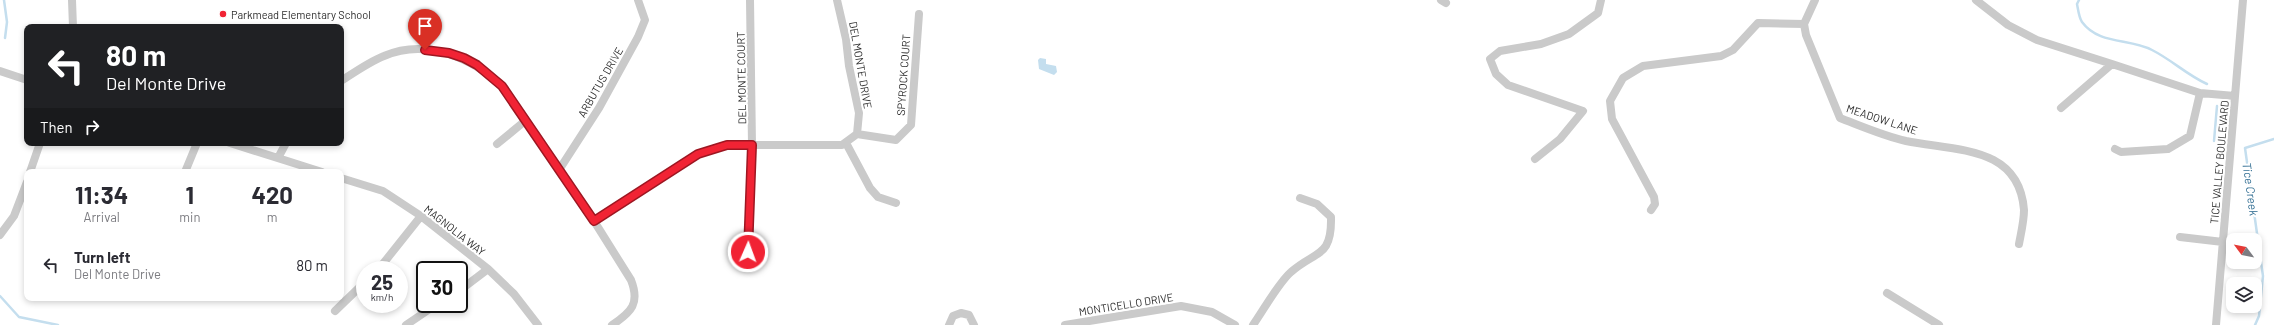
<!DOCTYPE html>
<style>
:root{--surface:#fff;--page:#f7f7f7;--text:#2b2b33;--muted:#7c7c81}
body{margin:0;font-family:Barlow,sans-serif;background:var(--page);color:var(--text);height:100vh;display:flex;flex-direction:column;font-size:15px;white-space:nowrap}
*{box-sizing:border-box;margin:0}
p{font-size:13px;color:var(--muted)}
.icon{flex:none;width:22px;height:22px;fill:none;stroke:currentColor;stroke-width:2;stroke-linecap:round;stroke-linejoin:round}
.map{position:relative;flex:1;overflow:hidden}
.side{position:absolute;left:24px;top:169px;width:320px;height:132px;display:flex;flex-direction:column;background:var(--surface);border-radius:8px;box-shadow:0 2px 6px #0003}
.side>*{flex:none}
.banner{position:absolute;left:24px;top:24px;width:320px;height:122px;border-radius:8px;box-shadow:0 2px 6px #0003;background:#202124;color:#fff;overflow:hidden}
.needle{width:26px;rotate:302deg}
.buttons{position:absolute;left:2226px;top:233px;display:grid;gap:8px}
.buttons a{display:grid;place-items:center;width:36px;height:36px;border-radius:8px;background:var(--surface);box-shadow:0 2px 6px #0003;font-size:20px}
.speed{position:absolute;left:356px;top:261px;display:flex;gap:8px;font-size:20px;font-weight:700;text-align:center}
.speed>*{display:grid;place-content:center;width:52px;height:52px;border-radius:50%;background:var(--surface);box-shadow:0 2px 6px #0003;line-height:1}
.speed small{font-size:10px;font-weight:400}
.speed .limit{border:2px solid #111;border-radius:6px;background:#fff;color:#111}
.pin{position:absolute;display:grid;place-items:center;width:34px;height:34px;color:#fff;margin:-41px -17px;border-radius:50% 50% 50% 0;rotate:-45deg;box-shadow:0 0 4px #0007}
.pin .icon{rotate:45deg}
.me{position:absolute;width:44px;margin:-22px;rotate:2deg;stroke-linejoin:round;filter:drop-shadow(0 0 3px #0008)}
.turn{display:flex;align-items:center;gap:14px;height:84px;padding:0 16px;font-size:18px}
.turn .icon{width:52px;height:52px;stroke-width:2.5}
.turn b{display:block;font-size:28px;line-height:34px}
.then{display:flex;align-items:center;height:38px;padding:0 16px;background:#0003;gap:8px;font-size:15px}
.eta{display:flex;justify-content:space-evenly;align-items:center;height:68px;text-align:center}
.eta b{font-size:24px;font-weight:700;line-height:28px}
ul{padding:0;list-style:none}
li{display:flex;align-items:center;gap:12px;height:56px;padding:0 16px}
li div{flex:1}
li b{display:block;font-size:15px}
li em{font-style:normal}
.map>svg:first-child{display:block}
.water{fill:#c4deee}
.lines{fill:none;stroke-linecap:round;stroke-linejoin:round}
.stream{stroke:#c4deee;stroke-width:2.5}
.minor{stroke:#cacaca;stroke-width:8}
.route-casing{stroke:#9d1722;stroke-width:10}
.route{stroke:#f12334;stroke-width:7}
.poi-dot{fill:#f12334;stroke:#fff;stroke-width:1.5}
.labels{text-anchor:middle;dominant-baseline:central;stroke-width:4;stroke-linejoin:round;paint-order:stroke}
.poi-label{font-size:11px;fill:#2d2d2d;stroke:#fff;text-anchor:start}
.street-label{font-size:11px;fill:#2d2d2d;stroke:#fff}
.water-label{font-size:12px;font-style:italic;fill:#367195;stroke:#fff}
</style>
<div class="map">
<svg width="2274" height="325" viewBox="0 0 2274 325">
<rect width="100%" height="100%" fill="#fff"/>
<!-- water -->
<path class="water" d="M1040 58 1046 59V64L1056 66 1057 72 1054 75 1039 69 1038 60Z"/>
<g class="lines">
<!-- stream -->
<path class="stream" d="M4 0 7 22 5 38
M2079 0 2077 4C2078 9 2079 18 2082 22 2099 45 2129 38 2152 50 2172 60 2187 75 2207 84
M2214 141 2217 106
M0 296 19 317 58 325
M2255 325 2259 316 2263 276 2245 148 2274 139"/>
<!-- minor -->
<path class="minor" d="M72 0 73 27
M1441 0 1446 3
M1815 0 1804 24 1806 35 1840 118C1861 126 1884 136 1906 141 1955 151 2019 145 2024 210 2024 221 2021 233 2019 244
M1976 0 2008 25 2037 40 2112 64
M0 71 27 80
M341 81C355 72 369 62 384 56 425 38 471 57 502 86L594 221 631 280C640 303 632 312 612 325
M2061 108 2112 64 2200 93
M857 134 896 140 911 125 919 14
M230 143 322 172
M846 143 870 188 878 197 896 203
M497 144 525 121
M2115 149 2121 152 2168 149 2190 136 2200 93 2235 96
M278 158 286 143
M1535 159 1560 139 1583 111 1508 85 1496 74 1490 59 1500 51 1541 44 1569 34 1598 13 1601 0
M559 170 599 108 638 37 645 20 638 0
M30 172 40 143
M185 172 197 143
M341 178 383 191 421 216 488 269 514 294 538 325
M1651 210 1655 204 1654 197 1612 119 1610 101 1623 78 1643 66 1721 56 1733 50 1758 23 1804 24
M594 221 698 154 727 145H842L857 134 859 113 849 66 846 39 837 0
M0 235 14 216 27 182
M2180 237 2223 242
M748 252 752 145 750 0
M378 270 421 216
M459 291 488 269
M1887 293 1939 325
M335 311 365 282
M406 325 437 304
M949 325 953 316 961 313 969 315 974 325
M1065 325 1181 306 1212 312 1235 325
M1253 325C1263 311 1279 282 1291 272 1316 250 1332 258 1331 217L1317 204 1300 198
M2216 325 2243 0"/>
</g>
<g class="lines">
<defs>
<path id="route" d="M425 50 449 53 464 58 477 65 502 86 594 221 698 154 727 145H752L748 252"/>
</defs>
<!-- route casing -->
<use href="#route" class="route-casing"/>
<!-- route -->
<use href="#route" class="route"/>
</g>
<!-- markers -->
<circle class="poi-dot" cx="223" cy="14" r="4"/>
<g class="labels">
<!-- poi labels -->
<g class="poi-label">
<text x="231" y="14">Parkmead Elementary School</text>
</g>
<!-- street labels -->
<g class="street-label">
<text transform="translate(861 65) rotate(80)">DEL MONTE DRIVE</text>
<text transform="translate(903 75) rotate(-86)">SPYROCK COURT</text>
<text transform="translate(741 78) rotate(-91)">DEL MONTE COURT</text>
<text transform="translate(600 82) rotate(-60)">ARBUTUS DRIVE</text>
<text transform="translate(1882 119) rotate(18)">MEADOW LANE</text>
<text transform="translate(2219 162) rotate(-85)">TICE VALLEY BOULEVARD</text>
<text transform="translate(455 230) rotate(38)">MAGNOLIA WAY</text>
<text transform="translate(1126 304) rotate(-9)">MONTICELLO DRIVE</text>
</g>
<!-- water labels -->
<g class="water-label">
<text transform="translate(2251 189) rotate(82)">Tice Creek</text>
</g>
</g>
</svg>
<div class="buttons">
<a><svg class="needle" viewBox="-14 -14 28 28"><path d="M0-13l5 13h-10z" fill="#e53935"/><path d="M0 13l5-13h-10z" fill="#7c7c81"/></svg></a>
<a><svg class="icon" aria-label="layers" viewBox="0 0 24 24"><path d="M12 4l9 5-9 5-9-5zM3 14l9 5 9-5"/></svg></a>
</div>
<div class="speed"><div>25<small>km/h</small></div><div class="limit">30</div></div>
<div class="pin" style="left:425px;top:50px;background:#d93025"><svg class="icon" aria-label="arrive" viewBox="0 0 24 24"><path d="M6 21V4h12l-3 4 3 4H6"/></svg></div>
<svg class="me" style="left:748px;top:252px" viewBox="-20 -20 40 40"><circle r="17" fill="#f12334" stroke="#fff" stroke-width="3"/><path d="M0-11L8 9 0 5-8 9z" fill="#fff"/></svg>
<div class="banner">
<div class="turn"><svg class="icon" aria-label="left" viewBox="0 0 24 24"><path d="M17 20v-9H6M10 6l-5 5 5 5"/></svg><div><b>80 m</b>Del Monte Drive</div></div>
<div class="then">Then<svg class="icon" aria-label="right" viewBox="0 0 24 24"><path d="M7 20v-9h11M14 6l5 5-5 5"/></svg></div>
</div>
<section class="side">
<div class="eta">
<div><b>11:34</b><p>Arrival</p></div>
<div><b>1</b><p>min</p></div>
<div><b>420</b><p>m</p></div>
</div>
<ul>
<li><svg class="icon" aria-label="left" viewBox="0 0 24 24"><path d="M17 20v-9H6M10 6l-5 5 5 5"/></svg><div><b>Turn left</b><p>Del Monte Drive</p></div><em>80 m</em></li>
</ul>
</section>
</div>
